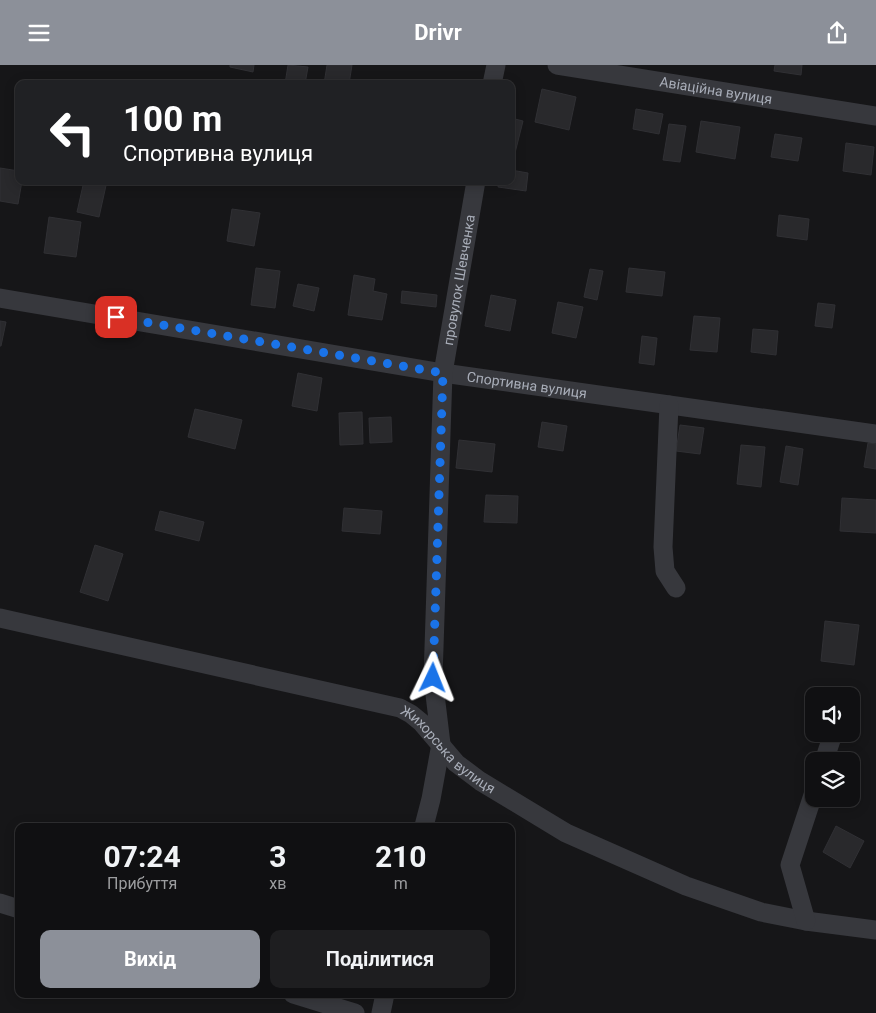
<!DOCTYPE html>
<html lang="uk">
<meta charset="utf-8">
<style>
:root{--surface:#101012;--page:#1e1e20;--text:#f1f3f6;--muted:#9c9d9f;--line:#303032;--accent:#8c9099}
body{margin:0;font-family:Roboto,sans-serif;background:var(--page);color:var(--text);height:100vh;display:flex;flex-direction:column;font-size:19px;white-space:nowrap}
*{box-sizing:border-box;margin:0}
p{font-size:16px;color:var(--muted)}
.icon{flex:none;width:28px;height:28px;fill:none;stroke:currentColor;stroke-width:2;stroke-linecap:round;stroke-linejoin:round}
.map{position:relative;flex:1;overflow:hidden}
.details{position:absolute;left:15px;top:758px;width:500px;height:175px;display:flex;flex-direction:column;background:var(--surface);border-radius:10px;box-shadow:0 2px 12px #0003,0 0 0 1px var(--line)}
.details>*{flex:none}
.top-card{position:absolute;left:15px;top:15px;width:500px;height:105px;border-radius:10px;box-shadow:0 2px 12px #0003,0 0 0 1px var(--line);background:#202124;color:#fff;overflow:hidden}
.buttons{position:absolute;left:805px;top:622px;display:grid;gap:10px}
.buttons a{display:grid;place-items:center;width:55px;height:55px;border-radius:10px;background:var(--surface);box-shadow:0 2px 12px #0003,0 0 0 1px var(--line);font-size:25px}
.pin{position:absolute;display:grid;place-items:center;width:42px;height:42px;color:#fff;margin:-21px;border-radius:10px;box-shadow:0 2px 8px #0006}
.me{position:absolute;width:55px;margin:-28px;rotate:2deg;stroke-linejoin:round;filter:drop-shadow(0 0 4px #0008)}
.turn{display:flex;align-items:center;gap:18px;height:105px;padding:0 25px;font-size:22px}
.turn .icon{width:65px;height:65px;stroke-width:2.5}
.turn b{display:block;font-size:35px;line-height:42px}
.eta{display:flex;justify-content:space-evenly;align-items:center;height:85px;text-align:center}
.eta b{font-size:30px;font-weight:700;line-height:35px}
.button{display:flex;gap:10px;margin-top:auto;padding:10px 25px}
.button a{flex:1;height:58px;border-radius:10px;background:var(--accent);color:#fff;font-size:20px;font-weight:700;line-height:58px;text-align:center}
.button a+a{background:var(--page);color:var(--text)}
header{display:flex;justify-content:space-between;align-items:center;height:65px;padding:0 25px;background:var(--accent);color:#fff;font-size:22px;font-weight:700}
.map>svg:first-child{display:block}
.building{fill:#29292c;stroke:#303034}
.lines{fill:none;stroke-linecap:round;stroke-linejoin:round}
.minor{stroke:#37383d;stroke-width:19}
.route{stroke:#1a73e8;stroke-width:9;stroke-dasharray:0 16.2}
.labels{text-anchor:middle;dominant-baseline:central;stroke-width:5;stroke-linejoin:round;paint-order:stroke}
.street-label{font-size:14px;fill:#a8adb8;stroke:#111113}
</style>
<header><svg class="icon" aria-label="menu" viewBox="0 0 24 24"><path d="M4 6h16M4 12h16M4 18h16"/></svg>Drivr<svg class="icon" aria-label="share" viewBox="0 0 24 24"><path d="M12 15V3M7 8l5-5 5 5M5 13v7h14v-7"/></svg></header>
<div class="map">
<svg width="876" height="948" viewBox="0 0 876 948">
<rect width="100%" height="100%" fill="#161618"/>
<!-- building -->
<path class="building" d="M230 0H254L253 7 230 2Z
M288 0 308 2 305 19H285Z
M327 0H352L349 19H324Z
M775 0H802L801 10 774 6Z
M542 24 576 32 569 65 535 57Z
M636 44 663 49 659 69 633 64Z
M511 53 523 56 515 88 511 87Z
M701 56 740 62 735 94 696 87Z
M669 59 686 61 680 97 663 95Z
M775 69 802 73 798 96 771 92Z
M846 78 874 82 871 110 843 106Z
M0 103 19 106V116H22L18 139 0 136Z
M511 105 528 108 526 126 498 122 499 116H511Z
M84 116H107L99 152 77 147Z
M232 144 260 148 254 181 227 176Z
M779 150 809 154 807 175 777 171Z
M49 152 81 157 76 192 44 188Z
M256 203 280 206 275 243 251 240Z
M629 203 665 207 662 231 626 227Z
M590 204 603 206 597 235 584 232Z
M354 210 375 214 373 226 387 229 382 255 348 250Z
M298 219 319 223 314 246 293 241Z
M402 226 437 230 436 242 401 238Z
M491 230 516 235 510 266 485 261Z
M558 237 583 242 576 273 552 268Z
M818 238 835 240 832 263 815 261Z
M694 251 720 253 717 287 690 285Z
M0 256 6 257 1 281H0Z
M753 264 778 266 776 290 751 287Z
M642 271 657 273 654 300 639 298Z
M298 308 322 313 317 346 292 341Z
M195 344 242 355 235 384 188 372Z
M362 347 363 379 340 380 339 348Z
M391 352 392 377 370 378 369 353Z
M542 357 567 361 563 386 538 382Z
M680 360 704 363 700 389 676 386Z
M459 375 495 379 492 407 456 403Z
M868 378 876 379V404L864 402Z
M741 380 765 382 761 422 737 419Z
M786 381 803 384 798 420 780 417Z
M486 430 518 431 517 458 484 457Z
M842 433 876 435V468L840 466Z
M344 443 382 446 380 469 342 466Z
M160 446 204 457 199 476 155 465Z
M95 480 123 489 108 536 80 527Z
M825 556 859 560 854 600 821 596Z
M836 761 864 776 850 803 823 787Z"/>
<g class="lines">
<!-- minor -->
<g class="minor">
<path id="s1" d="M557 0 876 51"/>
<path d="M492 19 496 0"/>
<path id="s2" d="M0 233 443 308 876 369"/>
<path d="M669 340 663 482 665 506 676 523"/>
<path id="s3" d="M0 553 400 643 411 649 422 658 456 698 480 716 566 768 686 821 761 847 806 856 876 865"/>
<path d="M824 696 833 669"/>
<path id="s4" d="M424 761 431 734 441 679 433 613 443 308 476 116"/>
<path d="M0 838 19 844"/>
<path d="M806 856 790 800 814 727"/>
<path d="M293 929 355 948"/>
<path d="M381 948 385 929"/>
</g>
</g>
<g class="lines">
<!-- route -->
<path class="route" d="M116 252 443 308 433 613"/>
</g>
<g class="labels">
<!-- street labels -->
<g class="street-label">
<text stroke="none"><textPath href="#s1" startOffset="161">Авіаційна вулиця</textPath></text>
<text stroke="none"><textPath href="#s4" startOffset="550">провулок Шевченка</textPath></text>
<text stroke="none"><textPath href="#s2" startOffset="534">Спортивна вулиця</textPath></text>
<text stroke="none"><textPath href="#s3" startOffset="474">Жихорська вулиця</textPath></text>
</g>
</g>
</svg>
<div class="buttons">
<a><svg class="icon" aria-label="sound" viewBox="0 0 24 24"><path d="M4 9h4l5-4v14l-5-4H4zM17 9q2 3 0 6"/></svg></a>
<a><svg class="icon" aria-label="layers" viewBox="0 0 24 24"><path d="M12 4l9 5-9 5-9-5zM3 14l9 5 9-5"/></svg></a>
</div>
<div class="pin" style="left:116px;top:252px;background:#d93025"><svg class="icon" aria-label="arrive" viewBox="0 0 24 24"><path d="M6 21V4h12l-3 4 3 4H6"/></svg></div>
<svg class="me" style="left:433px;top:613px" viewBox="-20 -20 40 40"><path d="M0-17L14 15 0 8-14 15z" fill="#1a73e8" stroke="#fff" stroke-width="4"/></svg>
<div class="top-card">
<div class="turn"><svg class="icon" aria-label="left" viewBox="0 0 24 24"><path d="M17 20v-9H6M10 6l-5 5 5 5"/></svg><div><b>100 m</b>Спортивна вулиця</div></div>
</div>
<section class="details">
<div class="eta">
<div><b>07:24</b><p>Прибуття</p></div>
<div><b>3</b><p>хв</p></div>
<div><b>210</b><p>m</p></div>
</div>
<div class="button"><a>Вихід</a><a>Поділитися</a></div>
</section>
</div>
